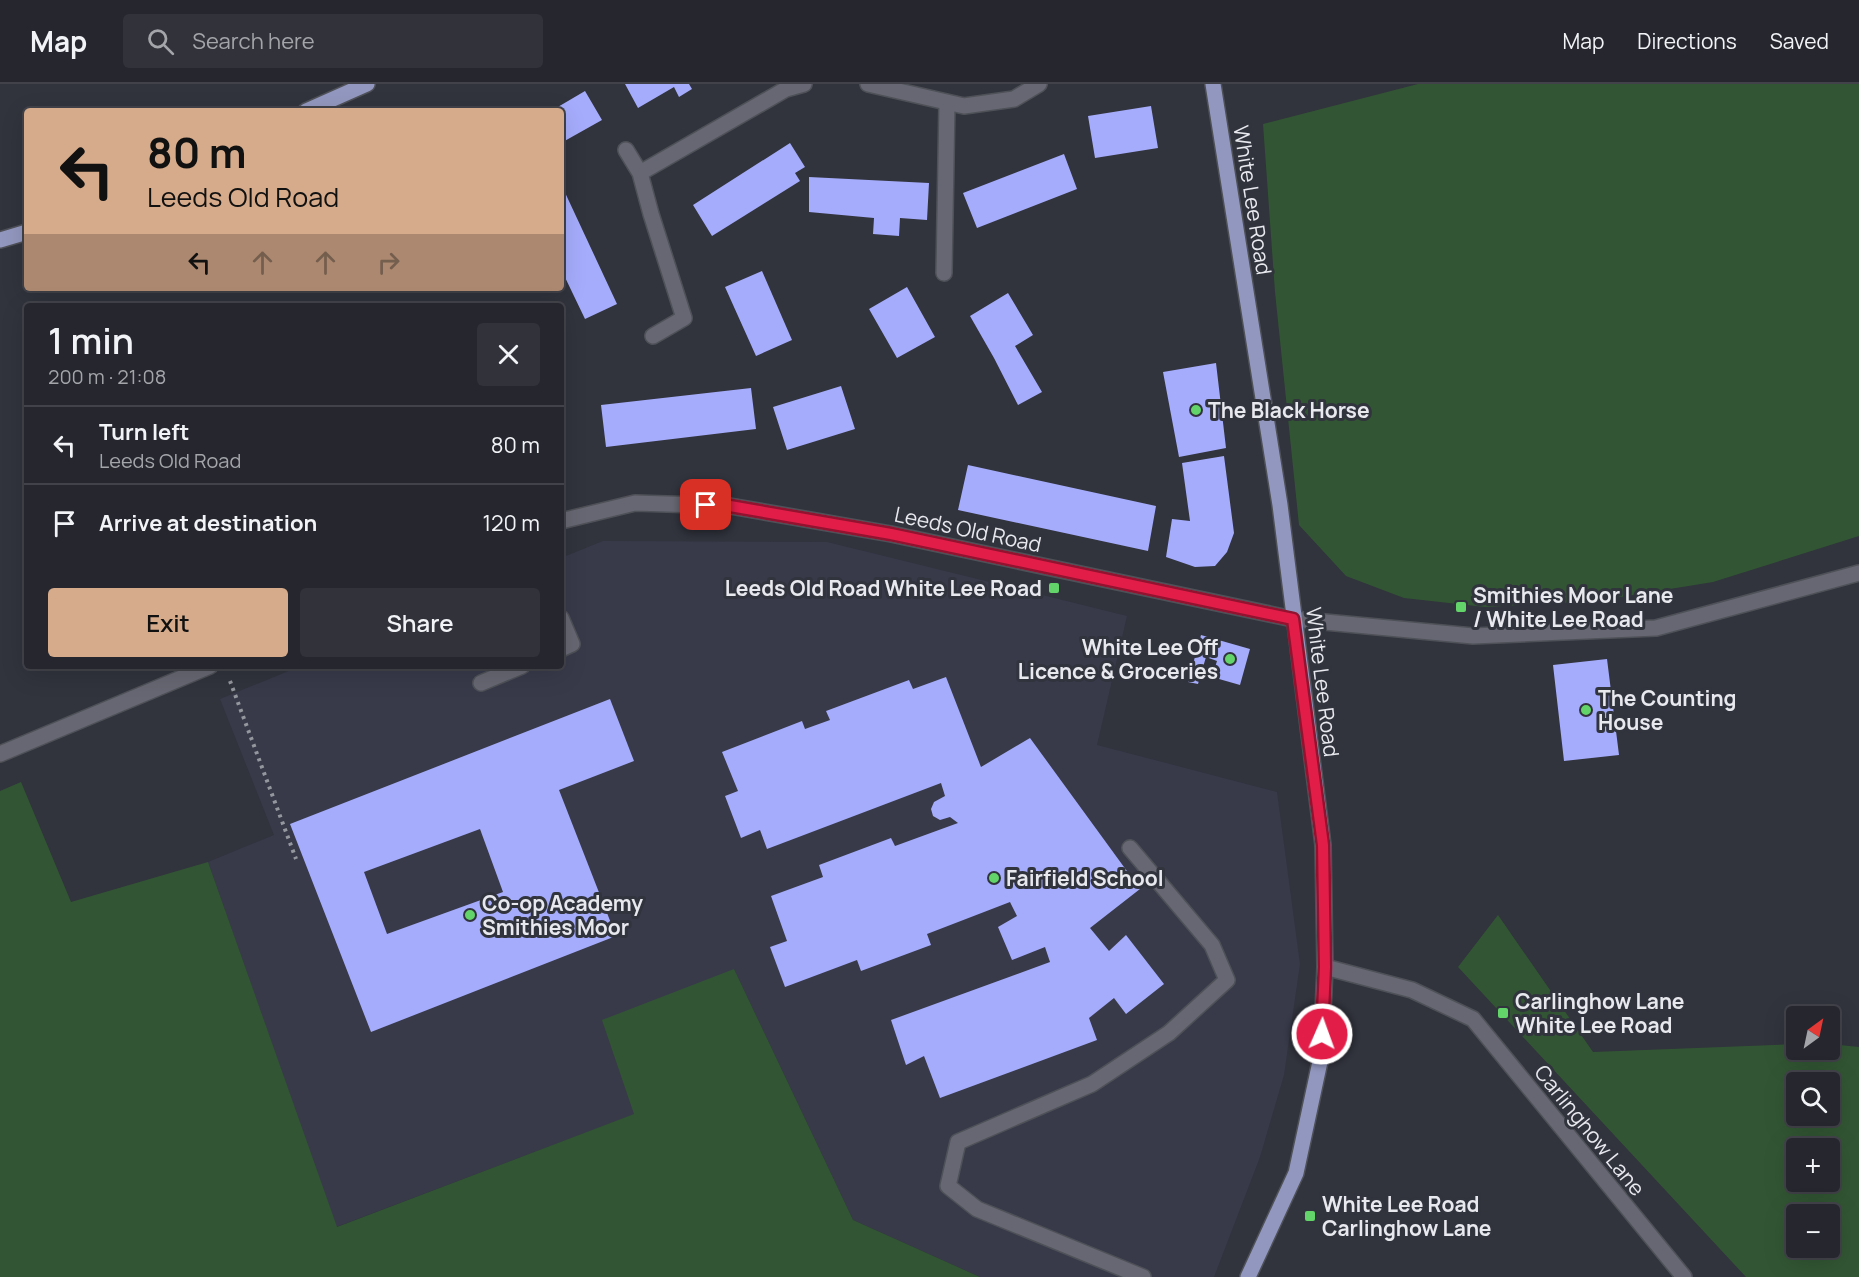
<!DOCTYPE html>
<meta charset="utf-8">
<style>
:root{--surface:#25262e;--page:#31323a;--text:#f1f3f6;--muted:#a3a5aa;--line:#42434a;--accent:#d6ab8b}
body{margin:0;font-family:Manrope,sans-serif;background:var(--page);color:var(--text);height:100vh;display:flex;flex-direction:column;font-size:22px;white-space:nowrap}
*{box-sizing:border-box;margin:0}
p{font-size:20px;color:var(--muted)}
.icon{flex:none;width:33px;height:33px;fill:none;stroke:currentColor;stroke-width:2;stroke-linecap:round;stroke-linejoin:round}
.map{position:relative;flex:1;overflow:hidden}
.drawer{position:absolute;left:24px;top:219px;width:540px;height:366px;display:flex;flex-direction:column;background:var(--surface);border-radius:6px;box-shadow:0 6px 24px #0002,0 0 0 2px var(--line)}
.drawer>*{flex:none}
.hud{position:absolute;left:24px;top:24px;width:540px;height:183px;border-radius:6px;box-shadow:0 6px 24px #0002,0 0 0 2px var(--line);background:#d6ab8b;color:#111;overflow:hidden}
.needle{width:39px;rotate:33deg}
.buttons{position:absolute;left:1786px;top:922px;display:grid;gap:12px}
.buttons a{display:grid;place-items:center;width:54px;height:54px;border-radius:6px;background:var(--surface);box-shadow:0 6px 24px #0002,0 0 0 2px var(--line);font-size:30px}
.pin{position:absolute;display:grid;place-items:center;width:51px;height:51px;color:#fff;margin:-26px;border-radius:12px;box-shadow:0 3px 9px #0006}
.me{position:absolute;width:66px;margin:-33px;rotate:2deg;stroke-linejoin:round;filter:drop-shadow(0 0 4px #0008)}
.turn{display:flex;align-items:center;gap:21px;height:126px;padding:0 24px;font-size:27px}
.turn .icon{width:78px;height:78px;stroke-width:2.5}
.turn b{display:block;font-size:42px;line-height:51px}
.lanes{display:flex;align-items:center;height:57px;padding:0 24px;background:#0003;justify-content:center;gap:30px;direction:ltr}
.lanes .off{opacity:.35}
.round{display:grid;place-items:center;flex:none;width:63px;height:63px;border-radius:6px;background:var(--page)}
.head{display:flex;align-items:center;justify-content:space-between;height:102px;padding:0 24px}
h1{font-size:36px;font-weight:600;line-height:45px}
.cta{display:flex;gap:12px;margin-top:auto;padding:12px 24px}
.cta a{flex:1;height:69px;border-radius:6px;background:var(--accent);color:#111;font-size:24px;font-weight:600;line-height:69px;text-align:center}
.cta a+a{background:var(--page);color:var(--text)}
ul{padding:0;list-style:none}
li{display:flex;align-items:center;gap:18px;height:78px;padding:0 24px;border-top:2px solid var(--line)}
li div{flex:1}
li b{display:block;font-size:22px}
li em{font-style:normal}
header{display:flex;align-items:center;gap:36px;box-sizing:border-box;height:84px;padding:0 30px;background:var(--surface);border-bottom:2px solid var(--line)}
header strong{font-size:28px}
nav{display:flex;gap:33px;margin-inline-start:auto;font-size:21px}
.search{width:420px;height:54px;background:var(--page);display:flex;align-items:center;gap:15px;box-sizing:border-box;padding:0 21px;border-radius:6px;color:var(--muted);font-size:22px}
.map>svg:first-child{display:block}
.built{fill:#383a4a}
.green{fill:#325633;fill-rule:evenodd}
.building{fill:#a5acfb;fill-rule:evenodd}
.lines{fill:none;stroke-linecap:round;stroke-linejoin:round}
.minor-casing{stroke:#4f5158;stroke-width:18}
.major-casing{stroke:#4f5158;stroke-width:18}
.path{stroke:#95979e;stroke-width:4;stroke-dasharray:3 4.5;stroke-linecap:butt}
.minor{stroke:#666772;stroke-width:15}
.major{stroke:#9297bf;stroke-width:15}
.route-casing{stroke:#92132f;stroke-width:15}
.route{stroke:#e11d48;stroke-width:10}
.poi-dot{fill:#62d469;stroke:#31333d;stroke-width:2}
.labels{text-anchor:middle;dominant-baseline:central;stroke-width:6;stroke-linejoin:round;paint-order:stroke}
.street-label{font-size:21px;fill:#e8e9ef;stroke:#31333d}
.poi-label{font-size:21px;font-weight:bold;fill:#e8e9ef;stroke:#31333d;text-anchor:start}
</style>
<header>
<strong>Map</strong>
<div class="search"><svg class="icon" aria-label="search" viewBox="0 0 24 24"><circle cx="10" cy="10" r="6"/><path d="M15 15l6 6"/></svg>Search here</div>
<nav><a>Map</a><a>Directions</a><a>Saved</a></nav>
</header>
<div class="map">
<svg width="1859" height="1193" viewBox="0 0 1859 1193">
<rect width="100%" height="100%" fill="#31333d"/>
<!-- built -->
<path class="built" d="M603 457 827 458 1127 532 1097 661 1277 708 1300 880 1284 991 1260 1073 1214 1193H980L853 1136 734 885 635 1030 336 1143 208 778 274 751 220 615 301 582H561V474Z"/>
<!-- green -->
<path class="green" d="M1418 0H1859V452L1713 498 1596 517 1485 523 1404 514 1346 492 1299 441 1275 208 1263 40Z
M21 698 71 818 208 778 337 1143 634 1030 602 936 734 885 853 1136 980 1193H0V707Z
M1498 831 1593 968 1797 960V966H1830V960L1859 963V1193H1746L1458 883ZM1797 999H1830V1032H1797ZM1797 1065H1830V1098H1797ZM1797 1131H1830V1164H1797Z"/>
<!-- building -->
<path class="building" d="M625 0H689L692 5 679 13 674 3 638 24Z
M585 7 602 36 561 59V27H551Z
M1151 22 1158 64 1095 74 1088 32Z
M790 59 805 83 795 89 800 97 712 152 693 121Z
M1064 70 1077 105 977 144 963 109Z
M809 93 929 99 927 136 900 134 899 152 873 150 874 134 809 128Z
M561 100 617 220 585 235 561 185Z
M762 187 792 256 756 272 725 203Z
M907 203 935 253 897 274 869 225Z
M1008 209 1033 251 1015 262 1042 308 1018 321 994 274 970 232Z
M1216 279 1226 364 1179 373 1163 288Z
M841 302 855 345 787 366 773 323Z
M751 304 756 345 606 363 601 321Z
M1224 372 1234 449 1227 468 1215 482 1195 483 1166 473 1172 435 1190 437 1182 379Z
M968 381 1156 422 1148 467 958 426Z
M1201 551 1250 565 1240 601 1212 593 1217 577 1206 573 1198 600 1188 598Z
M1607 575 1619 671 1564 677 1553 581Z
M946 593 981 683 1030 654 1140 805 1090 844 1109 867 1126 851 1164 900 1126 930 1114 914 1089 934 1097 956 940 1014 924 972 906 981 891 936 1050 878 1045 863 1012 876 998 843 1017 832 1010 818 927 850 931 861 861 887 857 876 785 903 770 863 787 857 771 812 823 793 819 781 891 754 895 762 958 739 950 733 940 736 933 732 931 725 934 718 945 712 941 699 767 765 760 746 741 754 725 712 738 707 722 668 802 637 805 645 830 636 826 627 909 596 913 605Z
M610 615 634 677 559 706 616 852 371 948 290 740ZM480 745 503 808 387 850 364 788Z"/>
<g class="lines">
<defs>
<path id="minor" d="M868 0 964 22 1014 15 1039 0
M626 66 640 89
M944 189 947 18
M653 252 684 234 651 130 640 89 786 5 804 0
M561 437 635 419 730 422 891 450 1293 535 1473 552 1656 544 1859 489
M561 534 572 560 561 565
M481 599 522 582
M0 670 210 582
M1130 764 1212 861 1227 896 1169 949 1092 1000 958 1058 948 1102 977 1125 1143 1193
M1325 883 1412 906 1473 935 1684 1193"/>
<path id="major" d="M1213 0 1280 421 1323 761 1325 883 1321 973 1296 1089 1248 1193
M306 27 367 0
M0 156 27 148"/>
</defs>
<!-- minor casing -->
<use href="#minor" class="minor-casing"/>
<!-- major casing -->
<use href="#major" class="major-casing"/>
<!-- path -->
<path class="path" d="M230 597 296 775"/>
<!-- minor -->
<use href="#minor" class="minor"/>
<!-- major -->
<use href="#major" class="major"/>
</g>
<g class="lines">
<defs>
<path id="route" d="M706 421 730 422 891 450 1293 535 1323 761 1325 883 1322 950"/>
</defs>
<!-- route casing -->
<use href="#route" class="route-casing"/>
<!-- route -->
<use href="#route" class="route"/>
</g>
<!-- markers -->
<g class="poi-dot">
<circle cx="1196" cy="326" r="6"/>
<rect x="1048" y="498" width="12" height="12" rx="3"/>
<rect x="1455" y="517" width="12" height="12" rx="3"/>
<circle cx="1230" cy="575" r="6"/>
<circle cx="1586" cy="626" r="6"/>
<circle cx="994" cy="794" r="6"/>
<circle cx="470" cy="831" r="6"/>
<rect x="1497" y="923" width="12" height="12" rx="3"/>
<rect x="1304" y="1126" width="12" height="12" rx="3"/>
</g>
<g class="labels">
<!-- street labels -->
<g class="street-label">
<text transform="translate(1253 116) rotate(81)">White Lee Road</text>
<text transform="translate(968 445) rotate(12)">Leeds Old Road</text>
<text transform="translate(1323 598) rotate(83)">White Lee Road</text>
<text transform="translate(1590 1046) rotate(51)">Carlinghow Lane</text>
</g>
<!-- poi labels -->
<g class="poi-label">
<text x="1208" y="326">The Black Horse</text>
<text x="1042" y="504" text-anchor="end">Leeds Old Road White Lee Road</text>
<text x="1473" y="511">Smithies Moor Lane<tspan x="1473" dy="24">/ White Lee Road</tspan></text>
<text x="1218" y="563" text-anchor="end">White Lee Off<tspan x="1218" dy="24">Licence &amp; Groceries</tspan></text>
<text x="1598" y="614">The Counting<tspan x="1598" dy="24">House</tspan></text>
<text x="1006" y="794">Fairfield School</text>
<text x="482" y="819">Co-op Academy<tspan x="482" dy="24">Smithies Moor</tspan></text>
<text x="1515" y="917">Carlinghow Lane<tspan x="1515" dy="24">White Lee Road</tspan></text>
<text x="1322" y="1120">White Lee Road<tspan x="1322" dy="24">Carlinghow Lane</tspan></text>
</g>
</g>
</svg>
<div class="buttons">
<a><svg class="needle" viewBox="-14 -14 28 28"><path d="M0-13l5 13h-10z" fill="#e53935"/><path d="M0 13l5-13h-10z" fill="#a3a5aa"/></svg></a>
<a><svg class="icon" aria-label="search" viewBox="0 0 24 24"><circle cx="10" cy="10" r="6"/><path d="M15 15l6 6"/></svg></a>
<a>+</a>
<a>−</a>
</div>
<div class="pin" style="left:706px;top:421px;background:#d93025"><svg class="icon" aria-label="arrive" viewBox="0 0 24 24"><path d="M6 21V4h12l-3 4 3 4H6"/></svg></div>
<svg class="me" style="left:1322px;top:950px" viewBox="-20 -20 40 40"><circle r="17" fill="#e11d48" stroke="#fff" stroke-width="3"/><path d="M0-11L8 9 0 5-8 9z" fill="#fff"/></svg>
<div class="hud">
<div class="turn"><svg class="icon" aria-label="left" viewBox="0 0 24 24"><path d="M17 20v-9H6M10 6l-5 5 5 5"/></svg><div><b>80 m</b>Leeds Old Road</div></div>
<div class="lanes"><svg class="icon" aria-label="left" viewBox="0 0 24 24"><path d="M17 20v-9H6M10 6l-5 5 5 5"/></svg><svg class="icon off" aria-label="ahead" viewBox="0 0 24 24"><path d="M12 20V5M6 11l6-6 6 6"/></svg><svg class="icon off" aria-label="ahead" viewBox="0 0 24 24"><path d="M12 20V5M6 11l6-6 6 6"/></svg><svg class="icon off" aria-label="right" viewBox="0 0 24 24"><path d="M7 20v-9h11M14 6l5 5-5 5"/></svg></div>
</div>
<section class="drawer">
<div class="head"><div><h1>1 min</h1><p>200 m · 21:08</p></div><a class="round"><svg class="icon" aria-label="close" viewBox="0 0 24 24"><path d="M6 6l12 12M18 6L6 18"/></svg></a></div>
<ul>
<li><svg class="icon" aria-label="left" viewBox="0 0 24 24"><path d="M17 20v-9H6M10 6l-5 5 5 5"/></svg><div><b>Turn left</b><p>Leeds Old Road</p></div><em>80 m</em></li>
<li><svg class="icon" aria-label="arrive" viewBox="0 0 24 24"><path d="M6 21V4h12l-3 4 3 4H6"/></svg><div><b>Arrive at destination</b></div><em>120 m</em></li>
</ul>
<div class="cta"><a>Exit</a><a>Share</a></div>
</section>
</div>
